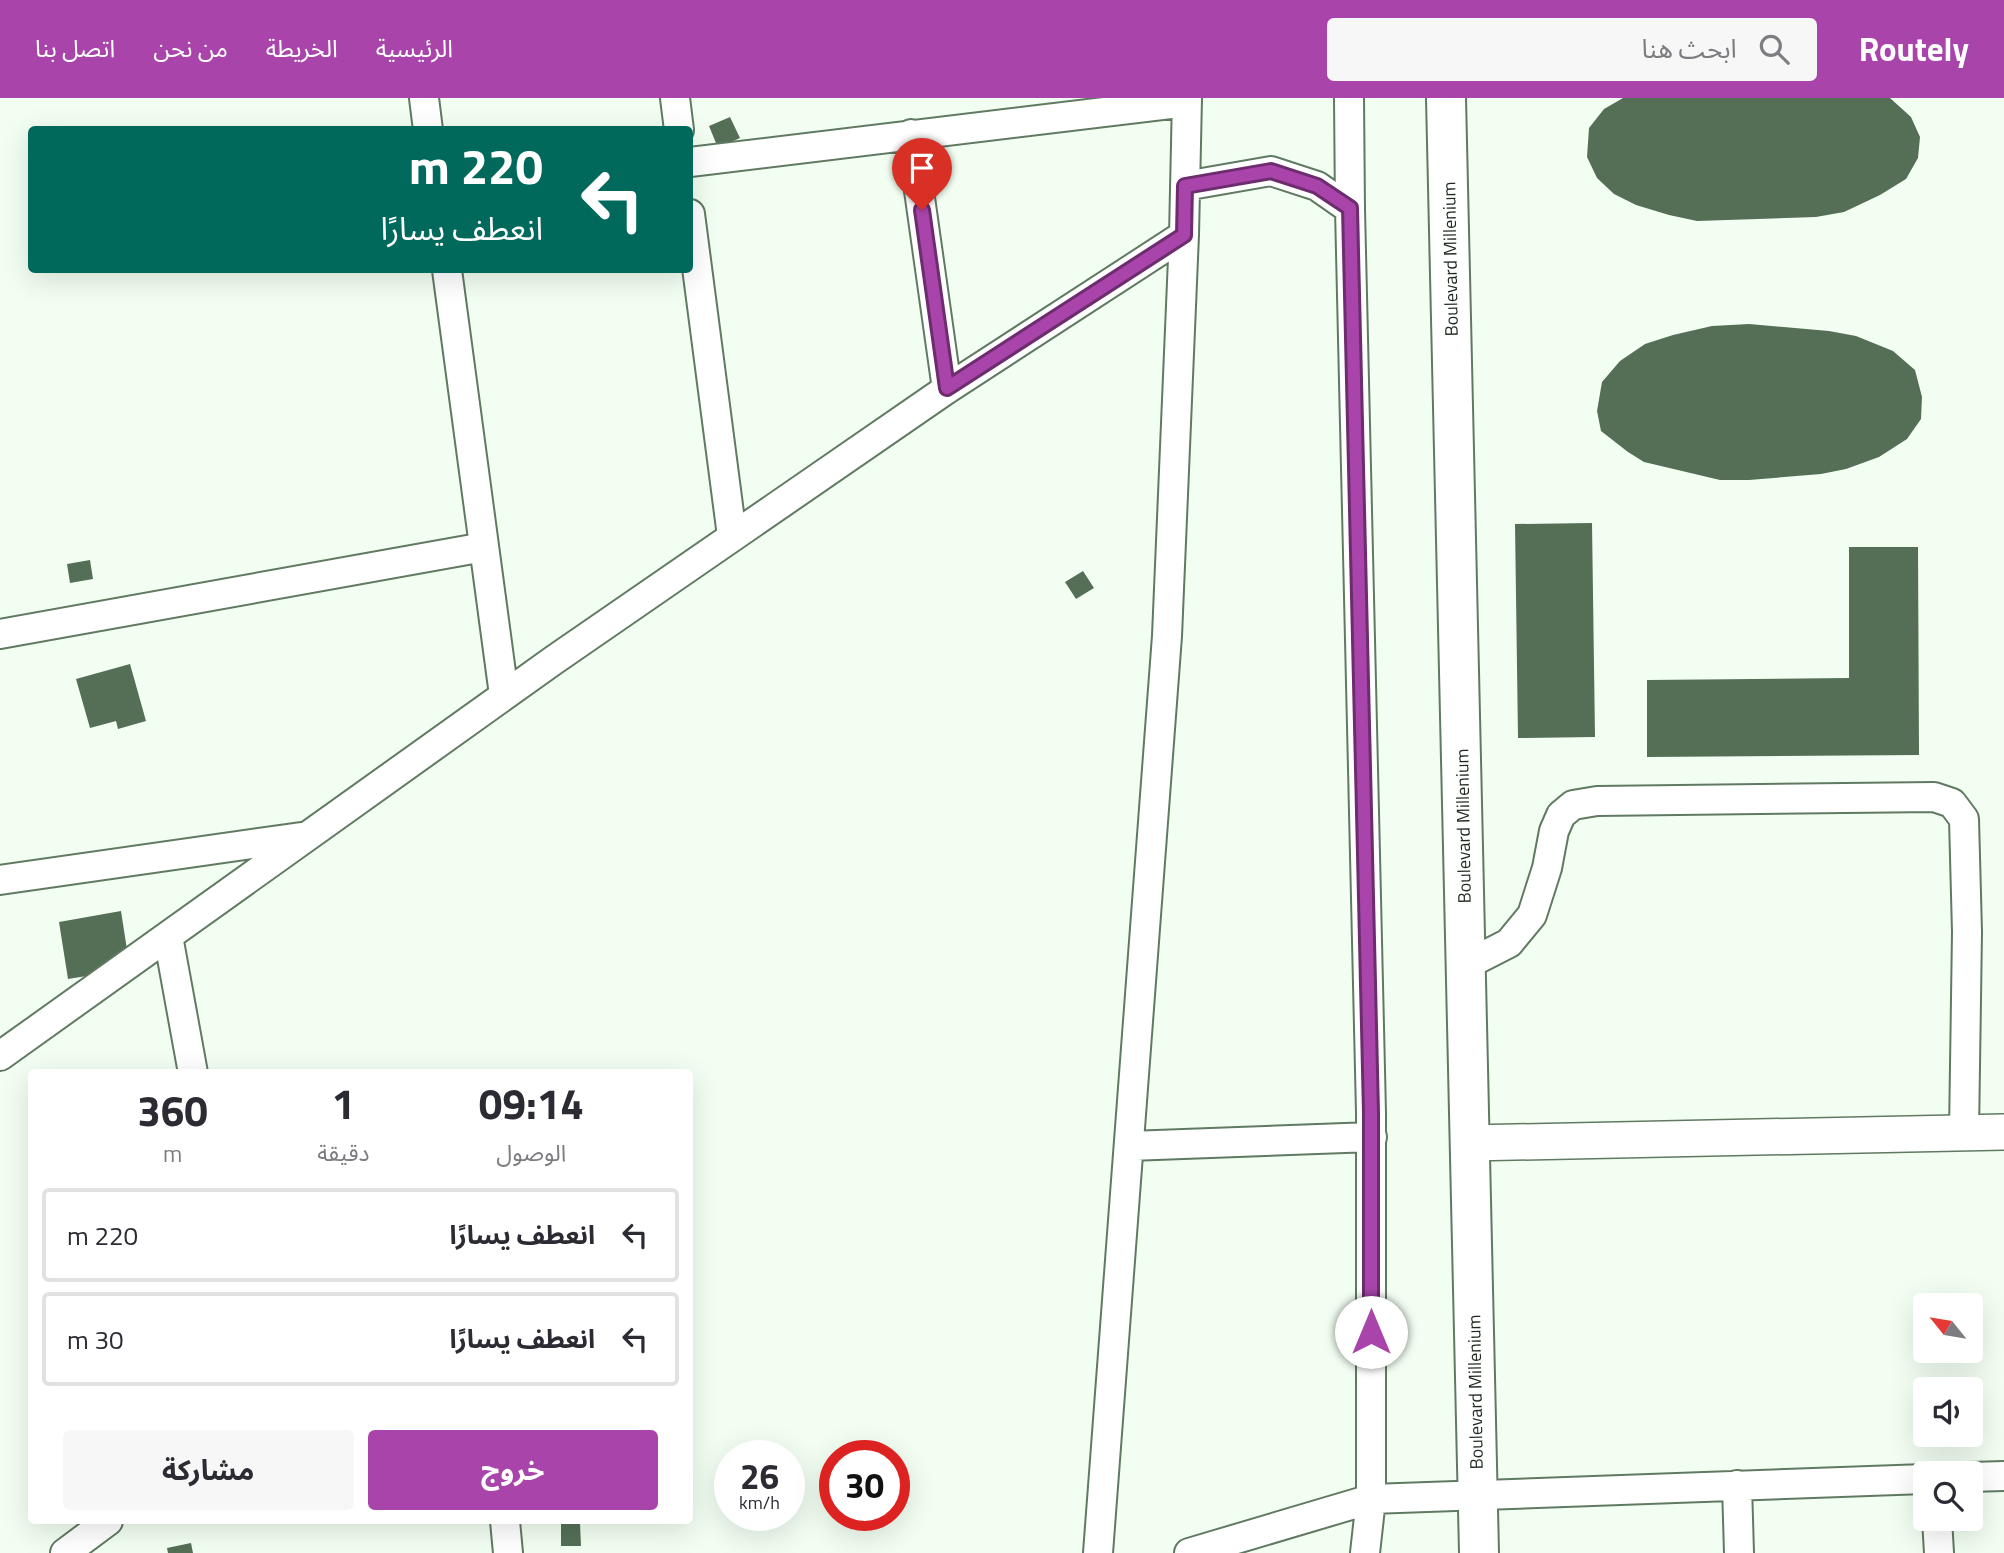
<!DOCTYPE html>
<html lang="ar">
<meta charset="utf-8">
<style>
:root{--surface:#fff;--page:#f7f7f7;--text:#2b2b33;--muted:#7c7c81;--line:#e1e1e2;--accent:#a844aa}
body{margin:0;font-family:"Titillium Web","Noto Sans Arabic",sans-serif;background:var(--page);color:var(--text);direction:rtl;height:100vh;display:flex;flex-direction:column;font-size:26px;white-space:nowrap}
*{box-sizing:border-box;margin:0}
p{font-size:23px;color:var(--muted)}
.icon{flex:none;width:38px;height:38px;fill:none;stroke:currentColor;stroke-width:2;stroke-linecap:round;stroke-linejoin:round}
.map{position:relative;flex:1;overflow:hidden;direction:ltr}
.sheet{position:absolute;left:28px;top:971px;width:665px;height:455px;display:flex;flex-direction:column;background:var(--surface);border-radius:7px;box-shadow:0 7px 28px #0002;direction:rtl}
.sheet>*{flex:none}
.top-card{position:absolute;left:28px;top:28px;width:665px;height:147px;border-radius:7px;box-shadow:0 7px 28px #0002;direction:rtl;background:#00695c;color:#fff;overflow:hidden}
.needle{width:46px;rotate:300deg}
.tools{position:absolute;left:1913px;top:1195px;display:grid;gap:14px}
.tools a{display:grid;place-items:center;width:70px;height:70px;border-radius:7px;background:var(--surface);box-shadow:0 7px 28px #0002;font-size:35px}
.speed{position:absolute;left:714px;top:1342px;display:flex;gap:14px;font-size:35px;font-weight:700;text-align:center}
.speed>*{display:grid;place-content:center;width:91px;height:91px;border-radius:50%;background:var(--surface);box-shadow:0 7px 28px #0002;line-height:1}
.speed small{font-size:18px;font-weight:400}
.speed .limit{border:10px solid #d22;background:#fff;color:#111}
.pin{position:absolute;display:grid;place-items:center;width:60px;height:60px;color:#fff;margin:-72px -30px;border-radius:50% 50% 50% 0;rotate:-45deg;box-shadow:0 0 7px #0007}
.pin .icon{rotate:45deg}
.me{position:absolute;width:77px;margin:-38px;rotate:0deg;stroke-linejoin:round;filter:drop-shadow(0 0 5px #0008)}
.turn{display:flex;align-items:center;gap:24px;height:147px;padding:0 35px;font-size:32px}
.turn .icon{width:91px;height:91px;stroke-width:2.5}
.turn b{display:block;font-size:49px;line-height:60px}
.eta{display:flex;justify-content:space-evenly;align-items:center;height:119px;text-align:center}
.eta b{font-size:42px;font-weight:700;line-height:49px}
.button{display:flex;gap:14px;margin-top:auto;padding:14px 35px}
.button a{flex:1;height:80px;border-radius:7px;background:var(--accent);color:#fff;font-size:28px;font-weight:700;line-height:80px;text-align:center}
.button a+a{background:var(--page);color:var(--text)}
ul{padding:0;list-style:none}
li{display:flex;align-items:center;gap:21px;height:94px;margin:0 14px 10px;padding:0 21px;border:4px solid var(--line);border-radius:7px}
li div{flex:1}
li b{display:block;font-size:26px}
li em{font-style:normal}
header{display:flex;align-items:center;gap:42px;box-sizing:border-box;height:98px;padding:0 35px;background:var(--accent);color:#fff}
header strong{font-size:33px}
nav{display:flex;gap:38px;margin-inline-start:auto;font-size:24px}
.search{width:490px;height:63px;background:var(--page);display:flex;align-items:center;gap:18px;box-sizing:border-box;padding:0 24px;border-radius:7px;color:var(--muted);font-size:26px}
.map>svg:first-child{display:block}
.building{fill:#556f57}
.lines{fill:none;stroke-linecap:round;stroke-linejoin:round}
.minor-casing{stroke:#607a62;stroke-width:32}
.tertiary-casing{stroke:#607a62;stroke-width:38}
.secondary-casing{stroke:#607a62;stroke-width:42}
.minor{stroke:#fff;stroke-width:28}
.tertiary{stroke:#fff;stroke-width:35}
.secondary{stroke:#fff;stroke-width:38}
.route-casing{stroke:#6d2c6e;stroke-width:18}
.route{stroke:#a844aa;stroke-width:12}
.labels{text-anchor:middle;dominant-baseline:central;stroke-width:7;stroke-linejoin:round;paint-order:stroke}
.street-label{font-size:18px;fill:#1e291f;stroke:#fff}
</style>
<header>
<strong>Routely</strong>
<div class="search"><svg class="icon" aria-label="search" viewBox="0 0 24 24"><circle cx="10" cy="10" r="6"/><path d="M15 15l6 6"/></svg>ابحث هنا</div>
<nav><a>الرئيسية</a><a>الخريطة</a><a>من نحن</a><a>اتصل بنا</a></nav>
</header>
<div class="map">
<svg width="2004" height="1455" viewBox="0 0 2004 1455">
<rect width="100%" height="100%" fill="#f2fef2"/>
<!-- building -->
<path class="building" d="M1623 0H1890L1911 19 1920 39 1918 60 1906 81 1880 97 1844 114 1816 119 1697 123 1669 117 1636 107 1614 96 1597 80 1587 59 1589 30 1604 11Z
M730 19 740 40 718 50 709 28Z
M1749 226 1829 233 1856 238 1893 253 1915 272 1922 299 1921 321 1907 341 1879 359 1846 371 1821 376 1749 382H1720L1644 364 1628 354 1601 333 1597 313 1602 284 1620 263 1645 246 1673 237 1712 228Z
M1592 425 1595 639 1518 640 1515 426Z
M1849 449H1918L1919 657 1647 659V582L1849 580Z
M90 462 93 481 70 485 67 466Z
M1083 473 1094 490 1076 501 1065 484Z
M130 566 146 623 118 631 116 623 90 630 76 581Z
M121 813 130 871 68 881 59 824Z
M561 1425H580L581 1448H561Z
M191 1445 193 1455H168L167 1450Z"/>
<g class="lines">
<defs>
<path id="minor" d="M424 0 428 32
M675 0 679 32
M1349 0 1350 111 1371 1015V1401L1365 1455
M911 36 947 291
M690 64 1187 4
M1185 88 1271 73 1317 88 1350 111
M690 116 732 438
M447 172 504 597
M0 536 484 449
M0 782 301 739
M168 838 193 975
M1466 867 1509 845 1532 817 1547 770 1554 733 1561 717 1573 707 1597 703 1934 699 1952 705 1964 721 1967 834 1964 1035
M0 958 554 562 947 291 1184 137
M1129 1048 1372 1039
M1970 1379 2004 1378
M1737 1387 1739 1455
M1937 1421 1939 1455
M505 1423 508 1455
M65 1455 108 1423
M1098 1455 1167 538 1184 137 1187 0
M1189 1455 1371 1401 1925 1381"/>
<path id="tertiary" d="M1470 1045 2004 1034"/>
<path id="secondary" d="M1446 0 1479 1455"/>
</defs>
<!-- minor casing -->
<use href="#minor" class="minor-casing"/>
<!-- tertiary casing -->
<use href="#tertiary" class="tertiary-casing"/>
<!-- secondary casing -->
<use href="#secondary" class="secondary-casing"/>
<!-- minor -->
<use href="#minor" class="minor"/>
<!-- tertiary -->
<use href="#tertiary" class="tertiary"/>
<!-- secondary -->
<use href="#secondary" class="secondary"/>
</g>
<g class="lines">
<defs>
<path id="route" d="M922 112 947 290 1184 137 1185 88 1271 73 1317 88 1350 110 1371 1015V1234"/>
</defs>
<!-- route casing -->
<use href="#route" class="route-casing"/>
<!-- route -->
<use href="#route" class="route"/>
</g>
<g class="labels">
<!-- street labels -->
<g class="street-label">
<text transform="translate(1450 161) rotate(-91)">Boulevard Millenium</text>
<text transform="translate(1463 728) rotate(-91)">Boulevard Millenium</text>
<text transform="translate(1475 1294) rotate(-91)">Boulevard Millenium</text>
</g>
</g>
</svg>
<div class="tools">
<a><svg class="needle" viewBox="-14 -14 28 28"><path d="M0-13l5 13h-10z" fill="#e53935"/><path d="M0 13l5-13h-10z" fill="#7c7c81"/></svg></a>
<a><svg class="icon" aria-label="sound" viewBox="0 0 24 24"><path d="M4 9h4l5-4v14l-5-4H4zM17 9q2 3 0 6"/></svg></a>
<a><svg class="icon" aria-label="search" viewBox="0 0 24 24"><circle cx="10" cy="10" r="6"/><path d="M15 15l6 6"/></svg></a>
</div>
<div class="speed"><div>26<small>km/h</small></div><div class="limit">30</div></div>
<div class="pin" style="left:922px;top:112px;background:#d93025"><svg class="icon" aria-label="arrive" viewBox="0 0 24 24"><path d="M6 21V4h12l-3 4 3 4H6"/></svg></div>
<svg class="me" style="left:1371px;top:1234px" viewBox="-20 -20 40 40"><circle r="19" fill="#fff"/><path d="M0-13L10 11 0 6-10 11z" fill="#a844aa"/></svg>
<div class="top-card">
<div class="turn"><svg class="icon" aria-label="left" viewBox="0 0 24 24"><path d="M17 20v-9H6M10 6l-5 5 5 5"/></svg><div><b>220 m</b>انعطف يسارًا</div></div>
</div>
<section class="sheet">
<div class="eta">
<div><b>09:14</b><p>الوصول</p></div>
<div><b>1</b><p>دقيقة</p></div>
<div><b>360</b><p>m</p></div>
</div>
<ul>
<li><svg class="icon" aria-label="left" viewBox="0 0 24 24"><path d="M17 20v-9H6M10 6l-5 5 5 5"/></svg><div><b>انعطف يسارًا</b></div><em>220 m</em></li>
<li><svg class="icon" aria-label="left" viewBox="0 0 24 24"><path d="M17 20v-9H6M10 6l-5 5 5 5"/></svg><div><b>انعطف يسارًا</b></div><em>30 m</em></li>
</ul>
<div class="button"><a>خروج</a><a>مشاركة</a></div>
</section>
</div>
